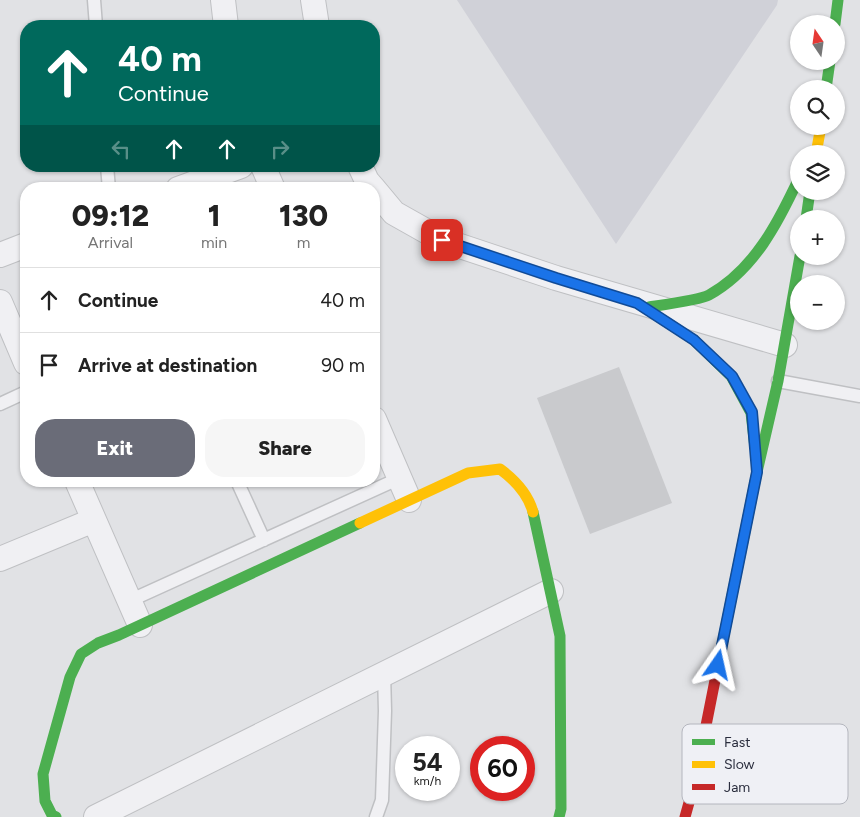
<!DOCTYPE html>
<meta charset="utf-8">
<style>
:root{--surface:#fff;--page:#f6f6f6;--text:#222;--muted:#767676;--line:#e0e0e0;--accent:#6a6c78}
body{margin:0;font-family:Figtree,sans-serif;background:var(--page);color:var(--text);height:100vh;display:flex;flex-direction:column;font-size:19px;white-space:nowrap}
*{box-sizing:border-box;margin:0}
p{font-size:16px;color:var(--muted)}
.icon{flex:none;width:28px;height:28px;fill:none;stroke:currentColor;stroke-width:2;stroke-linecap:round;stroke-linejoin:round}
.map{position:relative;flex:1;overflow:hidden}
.drawer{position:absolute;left:20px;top:182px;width:360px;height:305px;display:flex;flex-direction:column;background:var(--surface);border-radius:20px;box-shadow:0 1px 4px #0004}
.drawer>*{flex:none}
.guide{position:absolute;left:20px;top:20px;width:360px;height:152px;border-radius:20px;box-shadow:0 1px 4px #0004;background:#00695c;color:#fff;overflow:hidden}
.needle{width:32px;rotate:347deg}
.tools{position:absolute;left:790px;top:15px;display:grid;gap:10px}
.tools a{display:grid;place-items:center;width:55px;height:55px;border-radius:50%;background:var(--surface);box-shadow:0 1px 4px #0004;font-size:25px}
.speed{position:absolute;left:395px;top:736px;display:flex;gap:10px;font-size:25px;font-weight:700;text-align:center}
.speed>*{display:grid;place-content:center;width:65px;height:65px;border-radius:50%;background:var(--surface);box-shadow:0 1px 4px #0004;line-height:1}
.speed small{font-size:12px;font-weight:400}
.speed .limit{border:8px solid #d22;background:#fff;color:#111}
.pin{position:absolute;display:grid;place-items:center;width:42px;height:42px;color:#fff;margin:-21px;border-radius:10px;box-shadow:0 2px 8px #0006}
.me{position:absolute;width:55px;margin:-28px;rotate:11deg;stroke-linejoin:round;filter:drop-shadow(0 0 4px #0008)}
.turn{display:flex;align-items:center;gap:18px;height:105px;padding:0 15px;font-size:22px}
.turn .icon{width:65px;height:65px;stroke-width:2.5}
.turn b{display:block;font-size:35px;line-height:42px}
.lanes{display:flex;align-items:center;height:48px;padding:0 15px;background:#0003;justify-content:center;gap:25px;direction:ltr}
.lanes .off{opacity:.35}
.eta{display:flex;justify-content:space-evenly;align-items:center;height:85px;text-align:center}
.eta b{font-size:30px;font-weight:800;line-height:35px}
.cta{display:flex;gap:10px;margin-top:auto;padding:10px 15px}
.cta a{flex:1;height:58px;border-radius:20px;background:var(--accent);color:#fff;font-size:20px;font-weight:800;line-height:58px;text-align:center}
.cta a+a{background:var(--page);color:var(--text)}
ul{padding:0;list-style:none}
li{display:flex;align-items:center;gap:15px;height:65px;padding:0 15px;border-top:1px solid var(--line)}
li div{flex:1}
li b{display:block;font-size:19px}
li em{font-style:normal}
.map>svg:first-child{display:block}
.built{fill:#d0d1d8}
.building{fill:#c9cacd}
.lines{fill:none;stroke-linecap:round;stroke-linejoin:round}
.lane-casing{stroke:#bfc0c3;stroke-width:15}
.street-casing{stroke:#bfc0c3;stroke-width:26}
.lane{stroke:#f0f0f3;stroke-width:12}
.street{stroke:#f0f0f3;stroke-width:24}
.fast{stroke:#4caf50;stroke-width:11}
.slow{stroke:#ffc107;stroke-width:11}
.jam{stroke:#c62828;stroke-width:11}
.route-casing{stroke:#114b97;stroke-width:12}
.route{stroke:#1a73e8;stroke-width:9}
.key{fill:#eff0f5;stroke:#b4b6be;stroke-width:1}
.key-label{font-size:14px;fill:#2a2d3d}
</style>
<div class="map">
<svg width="860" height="817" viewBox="0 0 860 817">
<rect width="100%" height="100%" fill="#e1e2e5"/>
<!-- built -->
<path class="built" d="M457 0H778L777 5 616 244Z"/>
<!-- building -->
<path class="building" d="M619 367 672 503 590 534 537 398Z"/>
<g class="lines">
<defs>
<path id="lane" d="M94 0 96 26
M107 166 109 189
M778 381 860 396
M0 404 26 392
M237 481 264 540
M129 601 400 478
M376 817 382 800 385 711 384 673"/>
<path id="street" d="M223 0 226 26
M313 0 317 26
M263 166 273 189
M360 166 367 181 374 189
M178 189 241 166
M374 189 394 213 442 240 556 278 785 345
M0 255 26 245
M0 302 26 363
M374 419 409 500
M77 481 140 625
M0 559 94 520
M96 817 551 591"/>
</defs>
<!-- lane casing -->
<use href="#lane" class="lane-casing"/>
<!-- street casing -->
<use href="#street" class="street-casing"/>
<!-- lane -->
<use href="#lane" class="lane"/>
<!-- street -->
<use href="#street" class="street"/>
<!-- fast -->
<path class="fast" d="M835 24 838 0
M826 89 830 61
M806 219 810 191
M637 303 694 340 731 376 751 413 755 448
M649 307C662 305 700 300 709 295 754 270 778 223 799 178
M533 512 560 636 561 809 559 817
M721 650 757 472 778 381 800 256
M56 817 52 815 45 801 43 774 70 677 81 654 98 643 119 635 360 523"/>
<!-- slow -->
<path class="slow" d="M816 154 821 126
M360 523 468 473 500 469C515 480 528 494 533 512"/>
<!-- jam -->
<path class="jam" d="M685 817 695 781 721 650"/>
</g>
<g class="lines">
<defs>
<path id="route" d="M442 240 556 278 637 303 694 340 732 376 752 412 757 472 718 665"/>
</defs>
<!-- route casing -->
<use href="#route" class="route-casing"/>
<!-- route -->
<use href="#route" class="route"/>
</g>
<!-- legend -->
<rect x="682" y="724" width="166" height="80" rx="8" class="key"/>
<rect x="692" y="739" width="23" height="6" fill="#4caf50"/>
<rect x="692" y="761" width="23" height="7" fill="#ffc107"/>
<rect x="692" y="784" width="23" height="6" fill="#c62828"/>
<g class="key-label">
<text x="724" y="747">Fast</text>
<text x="724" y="769">Slow</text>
<text x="724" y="792">Jam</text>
</g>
</svg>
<div class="tools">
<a><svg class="needle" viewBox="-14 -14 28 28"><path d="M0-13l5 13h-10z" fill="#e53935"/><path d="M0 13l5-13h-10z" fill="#767676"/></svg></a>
<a><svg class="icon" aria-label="search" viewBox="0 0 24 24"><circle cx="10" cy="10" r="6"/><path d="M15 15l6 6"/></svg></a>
<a><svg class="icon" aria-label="layers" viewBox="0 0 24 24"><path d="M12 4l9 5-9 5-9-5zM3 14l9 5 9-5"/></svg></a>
<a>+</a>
<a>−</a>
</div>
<div class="speed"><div>54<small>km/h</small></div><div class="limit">60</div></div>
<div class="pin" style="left:442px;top:240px;background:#d93025"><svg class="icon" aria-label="arrive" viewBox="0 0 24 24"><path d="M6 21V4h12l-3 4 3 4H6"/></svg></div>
<svg class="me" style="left:718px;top:665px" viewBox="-20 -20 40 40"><path d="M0-17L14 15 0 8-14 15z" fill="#1a73e8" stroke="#fff" stroke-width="4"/></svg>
<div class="guide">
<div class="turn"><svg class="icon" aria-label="ahead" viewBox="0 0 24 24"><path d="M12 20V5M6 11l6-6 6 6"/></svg><div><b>40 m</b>Continue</div></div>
<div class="lanes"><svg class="icon off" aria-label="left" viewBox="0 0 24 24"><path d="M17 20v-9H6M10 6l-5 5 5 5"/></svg><svg class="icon" aria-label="ahead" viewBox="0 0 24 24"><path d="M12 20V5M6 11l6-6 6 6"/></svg><svg class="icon" aria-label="ahead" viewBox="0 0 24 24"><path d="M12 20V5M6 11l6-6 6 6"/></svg><svg class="icon off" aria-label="right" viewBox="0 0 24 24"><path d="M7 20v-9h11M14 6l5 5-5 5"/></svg></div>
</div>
<section class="drawer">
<div class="eta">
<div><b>09:12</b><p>Arrival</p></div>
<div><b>1</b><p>min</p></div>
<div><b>130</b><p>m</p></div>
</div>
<ul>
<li><svg class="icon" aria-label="ahead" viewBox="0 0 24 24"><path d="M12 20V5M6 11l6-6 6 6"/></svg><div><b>Continue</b></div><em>40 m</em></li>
<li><svg class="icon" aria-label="arrive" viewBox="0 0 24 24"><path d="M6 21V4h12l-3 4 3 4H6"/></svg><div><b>Arrive at destination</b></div><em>90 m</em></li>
</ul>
<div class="cta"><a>Exit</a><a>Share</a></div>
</section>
</div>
